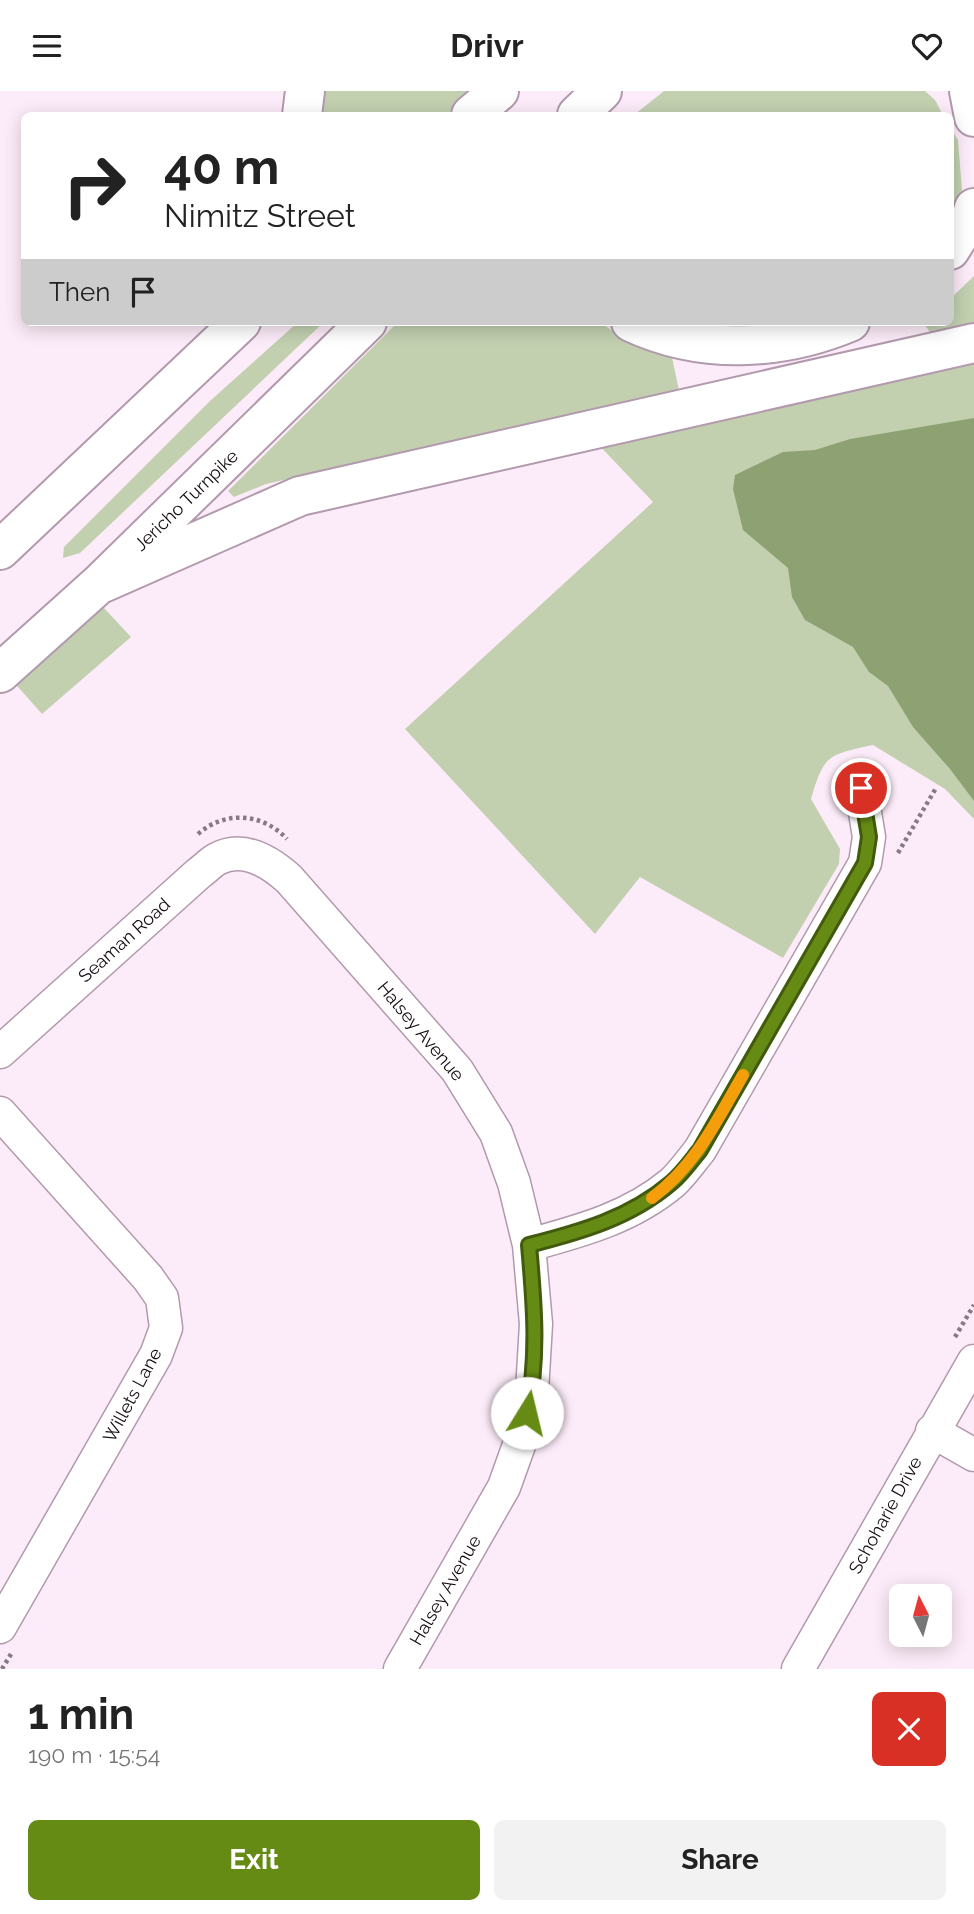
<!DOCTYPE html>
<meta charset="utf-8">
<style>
:root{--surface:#fff;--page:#f2f2f2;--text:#222;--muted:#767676;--accent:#668b14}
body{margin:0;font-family:Raleway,sans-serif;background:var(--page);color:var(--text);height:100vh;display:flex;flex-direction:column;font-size:26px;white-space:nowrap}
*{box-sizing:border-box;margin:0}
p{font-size:23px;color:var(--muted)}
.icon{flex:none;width:38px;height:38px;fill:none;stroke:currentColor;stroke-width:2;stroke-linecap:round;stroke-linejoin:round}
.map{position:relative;height:1578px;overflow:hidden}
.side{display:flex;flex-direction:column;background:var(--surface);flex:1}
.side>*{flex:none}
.hud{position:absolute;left:21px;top:21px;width:933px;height:214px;border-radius:10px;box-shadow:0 4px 18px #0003;background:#fff;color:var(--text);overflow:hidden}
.needle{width:46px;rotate:354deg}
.tools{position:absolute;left:889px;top:1493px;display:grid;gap:14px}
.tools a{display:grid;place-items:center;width:63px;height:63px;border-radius:10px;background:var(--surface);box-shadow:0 4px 18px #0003;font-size:35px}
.pin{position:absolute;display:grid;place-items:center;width:60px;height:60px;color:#fff;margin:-30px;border:4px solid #fff;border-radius:50%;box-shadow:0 2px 7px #0007}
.me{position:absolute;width:77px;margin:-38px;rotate:9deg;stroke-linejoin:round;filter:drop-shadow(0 0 5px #0008)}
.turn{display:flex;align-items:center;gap:24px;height:147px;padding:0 28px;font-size:32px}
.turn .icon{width:91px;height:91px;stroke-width:2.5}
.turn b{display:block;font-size:49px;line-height:60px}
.then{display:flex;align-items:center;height:66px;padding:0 28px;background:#0003;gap:14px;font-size:26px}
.round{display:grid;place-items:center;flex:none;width:74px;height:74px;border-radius:10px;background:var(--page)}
.overview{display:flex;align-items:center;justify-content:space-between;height:119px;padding:0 28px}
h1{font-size:42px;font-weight:700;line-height:52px}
.cta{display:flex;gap:14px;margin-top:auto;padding:14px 28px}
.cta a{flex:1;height:80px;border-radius:10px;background:var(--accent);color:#fff;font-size:28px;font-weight:700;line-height:80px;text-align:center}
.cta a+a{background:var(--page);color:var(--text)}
header{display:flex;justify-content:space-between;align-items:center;height:91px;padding:0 28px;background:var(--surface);font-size:32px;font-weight:700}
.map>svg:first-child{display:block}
.green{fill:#c2d0b0}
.water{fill:#8ea173}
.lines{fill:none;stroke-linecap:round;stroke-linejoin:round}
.minor-casing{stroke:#b299ad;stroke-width:35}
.primary-casing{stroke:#b299ad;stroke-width:42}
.path{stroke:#877a84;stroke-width:4.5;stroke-dasharray:3.5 3.5;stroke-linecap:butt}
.minor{stroke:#fff;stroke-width:32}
.primary{stroke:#fff;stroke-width:38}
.route-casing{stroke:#425a0d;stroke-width:18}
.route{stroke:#668b14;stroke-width:12}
.slow{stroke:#f59e0b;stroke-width:12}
.labels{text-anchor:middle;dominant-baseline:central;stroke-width:7;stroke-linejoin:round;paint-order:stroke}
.street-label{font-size:18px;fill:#160d14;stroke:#fefffe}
</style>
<header><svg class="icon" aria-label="menu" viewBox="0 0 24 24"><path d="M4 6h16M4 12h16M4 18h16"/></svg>Drivr<svg class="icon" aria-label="heart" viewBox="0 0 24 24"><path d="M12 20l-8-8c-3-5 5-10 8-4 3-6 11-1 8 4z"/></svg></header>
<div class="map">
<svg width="974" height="1578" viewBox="0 0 974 1578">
<rect width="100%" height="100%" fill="#fcecf9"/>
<!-- green -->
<path class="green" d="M322 0H473L447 24H314Z
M664 0H925L935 9 943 24H634Z
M950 37 958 49 962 99 950 119Z
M974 185V234L933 245 924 233 950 231V208Z
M298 231H324L80 462 63 467 64 456 210 310Z
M398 231H600L618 244 671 262 679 299 266 393 234 406 228 400Z
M974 268V728L945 698 873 654C828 664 824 663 811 708L840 758 839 773 783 867 640 786 595 843 405 638 653 411 596 351Z
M90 502 131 546 42 623 3 579Z"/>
<!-- water -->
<path class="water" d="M974 327V710L950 678 913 636 888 595 869 581 853 556 805 529 792 506 788 477 743 439 733 398 735 384 783 361 815 359 850 348Z"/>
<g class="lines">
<defs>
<path id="minor" d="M0 961 199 782C205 778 211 771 217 768 243 754 270 771 289 788L457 979 496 1042 514 1092 529 1154 536 1233 532 1300 523 1343 504 1396 400 1578
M0 1022 148 1187 162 1207 166 1237 156 1264 0 1536
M529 1154C580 1140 630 1127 672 1092 682 1083 691 1070 700 1059L865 772 869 746 861 697
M932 1340 974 1364
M798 1578 974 1270"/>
<path id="primary" d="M969 0 974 26
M302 24 305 0
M471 24 499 0
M577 24 602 0
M950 159 972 124 974 117
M631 231C701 264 781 260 850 231
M0 459 241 231
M98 494 300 405 974 252
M0 582 98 494 367 231"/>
</defs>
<!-- minor casing -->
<use href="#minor" class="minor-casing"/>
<!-- primary casing -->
<use href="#primary" class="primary-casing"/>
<!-- path -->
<path class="path" d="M198 743C225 719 263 722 287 748
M898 762 936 697
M955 1246 974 1214
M2 1578 11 1563"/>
<!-- minor -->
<use href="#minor" class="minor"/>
<!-- primary -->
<use href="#primary" class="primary"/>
</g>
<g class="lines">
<defs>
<path id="route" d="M527 1322C539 1266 534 1211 529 1154 580 1141 630 1127 671 1092 682 1083 691 1070 700 1059L865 772 869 746 861 697"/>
</defs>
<!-- route casing -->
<use href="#route" class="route-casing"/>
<!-- route -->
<use href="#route" class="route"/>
<!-- slow -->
<path class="slow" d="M652 1107C696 1074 716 1031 743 984"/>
</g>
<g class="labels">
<!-- street labels -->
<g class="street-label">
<text transform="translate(186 409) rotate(-44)">Jericho Turnpike</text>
<text transform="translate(124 849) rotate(-42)">Seaman Road</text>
<text transform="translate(421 940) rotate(50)">Halsey Avenue</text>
<text transform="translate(132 1304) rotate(-62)">Willets Lane</text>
<text transform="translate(885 1424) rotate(-61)">Schoharie Drive</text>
<text transform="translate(445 1499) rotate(-60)">Halsey Avenue</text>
</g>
</g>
</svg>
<div class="tools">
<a><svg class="needle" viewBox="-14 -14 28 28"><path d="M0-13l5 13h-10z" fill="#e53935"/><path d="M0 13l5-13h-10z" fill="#767676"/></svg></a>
</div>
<div class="pin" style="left:861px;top:697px;background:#d93025"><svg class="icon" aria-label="arrive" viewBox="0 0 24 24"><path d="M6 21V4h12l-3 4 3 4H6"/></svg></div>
<svg class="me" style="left:527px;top:1322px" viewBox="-20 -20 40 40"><circle r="19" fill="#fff"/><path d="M0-13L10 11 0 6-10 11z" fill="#668b14"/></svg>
<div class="hud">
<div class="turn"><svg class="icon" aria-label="right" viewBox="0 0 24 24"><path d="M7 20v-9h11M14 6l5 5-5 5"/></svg><div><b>40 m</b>Nimitz Street</div></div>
<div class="then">Then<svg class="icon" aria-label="arrive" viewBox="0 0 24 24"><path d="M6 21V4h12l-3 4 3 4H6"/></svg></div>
</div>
</div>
<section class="side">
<div class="overview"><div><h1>1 min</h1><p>190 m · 15:54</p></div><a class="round" style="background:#d93025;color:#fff"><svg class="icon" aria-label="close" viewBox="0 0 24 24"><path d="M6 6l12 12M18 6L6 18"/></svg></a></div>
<div class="cta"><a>Exit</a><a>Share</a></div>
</section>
